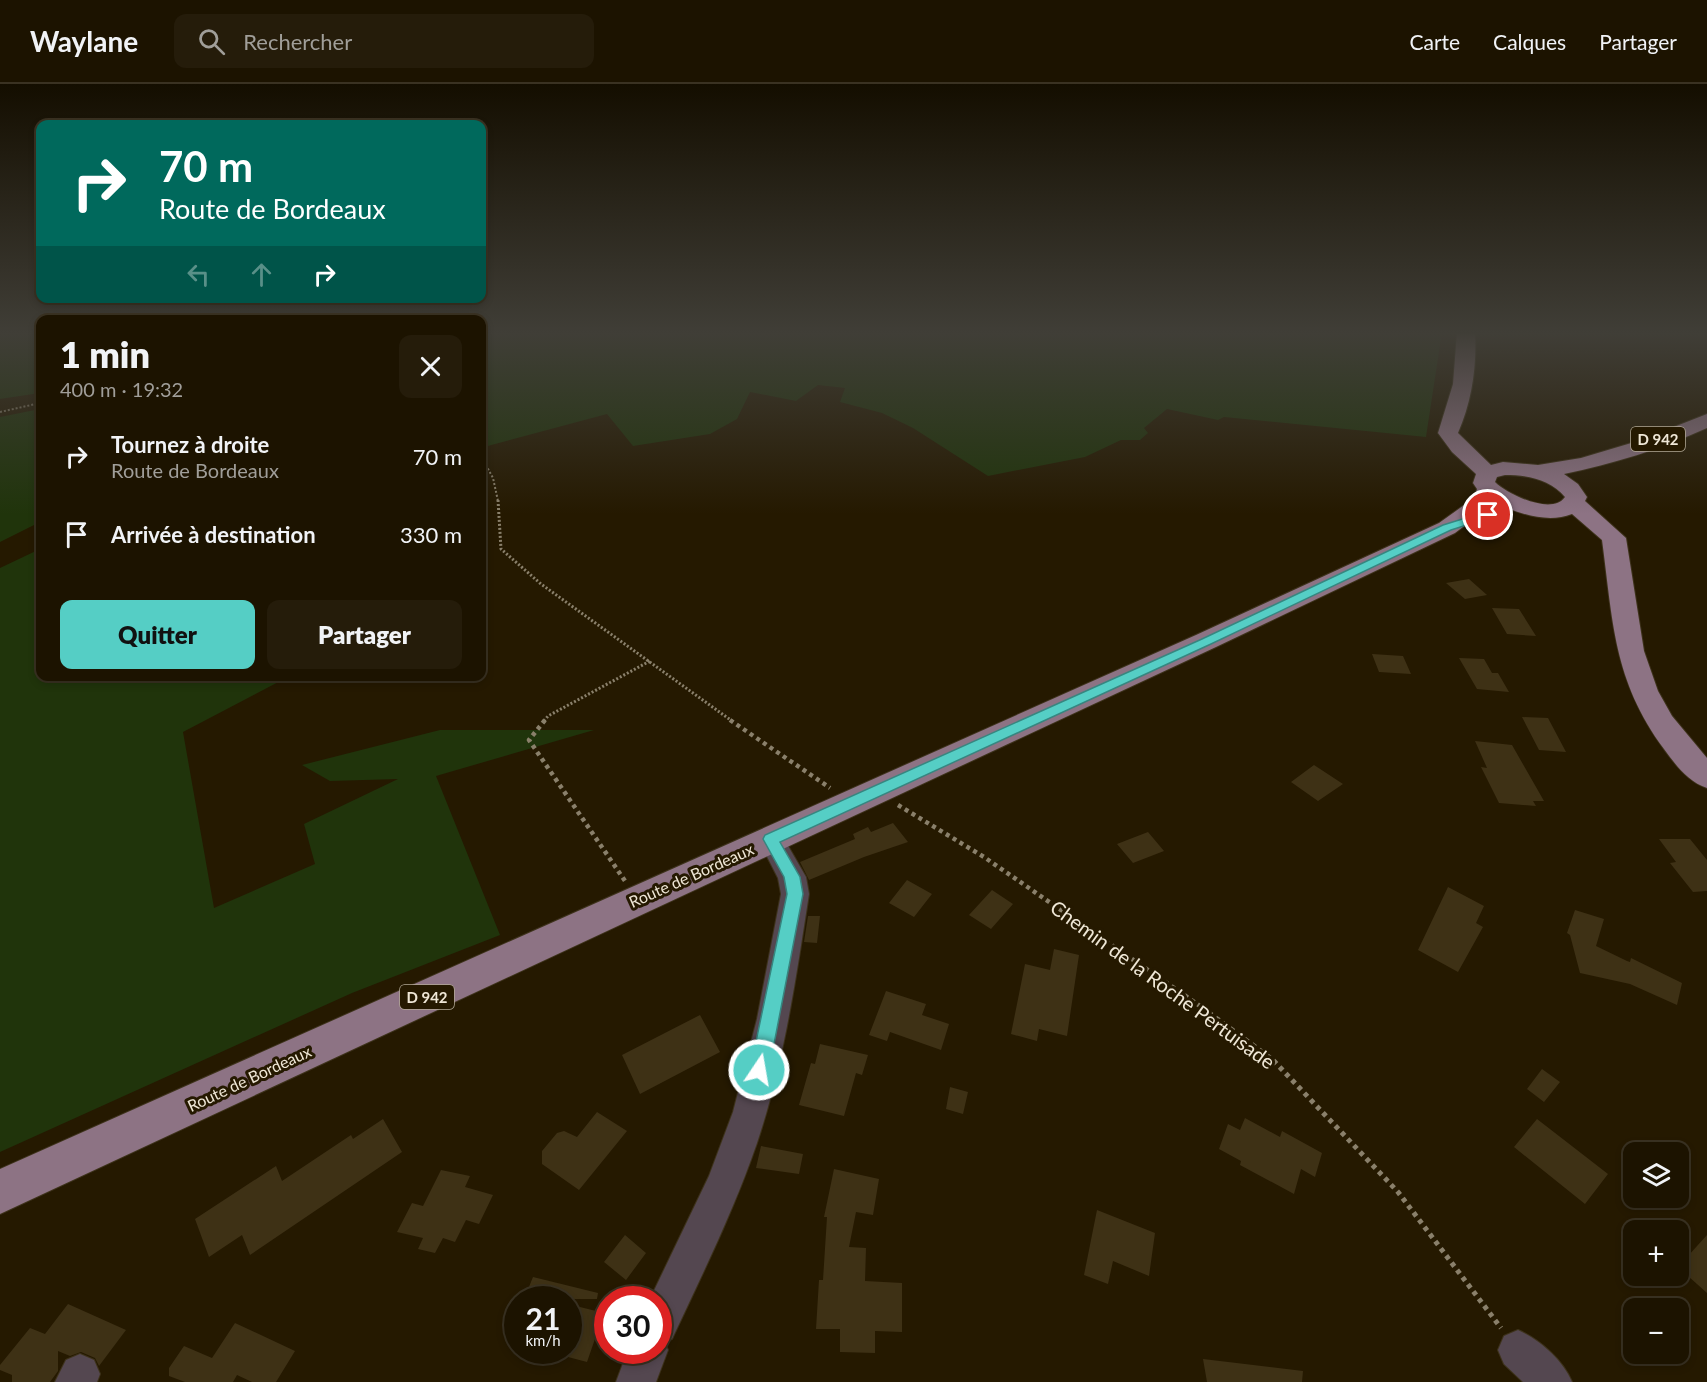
<!DOCTYPE html>
<html lang="fr">
<meta charset="utf-8">
<style>
:root{--surface:#1c1300;--page:#251c0a;--text:#f1f3f6;--muted:#a09e99;--line:#3a3222;--accent:#55cec5}
body{margin:0;font-family:Lato,sans-serif;background:var(--page);color:var(--text);height:100vh;display:flex;flex-direction:column;font-size:22px;white-space:nowrap}
*{box-sizing:border-box;margin:0}
p{font-size:20px;color:var(--muted)}
.icon{flex:none;width:33px;height:33px;fill:none;stroke:currentColor;stroke-width:2;stroke-linecap:round;stroke-linejoin:round}
.map{position:relative;flex:1;overflow:hidden}
.side{position:absolute;left:36px;top:231px;width:450px;height:366px;display:flex;flex-direction:column;background:var(--surface);border-radius:12px;box-shadow:0 3px 9px #0003,0 0 0 2px var(--line)}
.side>*{flex:none}
.top-card{position:absolute;left:36px;top:36px;width:450px;height:183px;border-radius:12px;box-shadow:0 3px 9px #0003,0 0 0 2px var(--line);background:#00695c;color:#fff;overflow:hidden}
.fabs{position:absolute;left:1623px;top:1058px;display:grid;gap:12px}
.fabs a{display:grid;place-items:center;width:66px;height:66px;border-radius:12px;background:var(--surface);box-shadow:0 3px 9px #0003,0 0 0 2px var(--line);font-size:30px}
.speed{position:absolute;left:504px;top:1202px;display:flex;gap:12px;font-size:30px;font-weight:700;text-align:center}
.speed>*{display:grid;place-content:center;width:78px;height:78px;border-radius:50%;background:var(--surface);box-shadow:0 3px 9px #0003,0 0 0 2px var(--line);line-height:1}
.speed small{font-size:15px;font-weight:400}
.speed .limit{border:9px solid #d22;background:#fff;color:#111}
.pin{position:absolute;display:grid;place-items:center;width:51px;height:51px;color:#fff;margin:-26px;border:3px solid #fff;border-radius:50%;box-shadow:0 2px 6px #0007}
.me{position:absolute;width:66px;margin:-33px;rotate:12deg;stroke-linejoin:round;filter:drop-shadow(0 0 4px #0008)}
.turn{display:flex;align-items:center;gap:21px;height:126px;padding:0 24px;font-size:27px}
.turn .icon{width:78px;height:78px;stroke-width:2.5}
.turn b{display:block;font-size:42px;line-height:51px}
.lanes{display:flex;align-items:center;height:57px;padding:0 24px;background:#0003;justify-content:center;gap:30px;direction:ltr}
.lanes .off{opacity:.35}
.round{display:grid;place-items:center;flex:none;width:63px;height:63px;border-radius:12px;background:var(--page)}
.headline{display:flex;align-items:center;justify-content:space-between;height:102px;padding:0 24px}
h1{font-size:36px;font-weight:800;line-height:45px}
.action{display:flex;gap:12px;margin-top:auto;padding:12px 24px}
.action a{flex:1;height:69px;border-radius:12px;background:var(--accent);color:#111;font-size:24px;font-weight:800;line-height:69px;text-align:center}
.action a+a{background:var(--page);color:var(--text)}
ul{padding:0;list-style:none}
li{display:flex;align-items:center;gap:18px;height:78px;padding:0 24px}
li div{flex:1}
li b{display:block;font-size:22px}
li em{font-style:normal}
header{display:flex;align-items:center;gap:36px;box-sizing:border-box;height:84px;padding:0 30px;background:var(--surface);border-bottom:2px solid var(--line)}
header strong{font-size:28px}
nav{display:flex;gap:33px;margin-inline-start:auto;font-size:21px}
.search{width:420px;height:54px;background:var(--page);display:flex;align-items:center;gap:15px;box-sizing:border-box;padding:0 21px;border-radius:12px;color:var(--muted);font-size:22px}
.map>svg:first-child{display:block}
.green{fill:#20340b}
.building{fill:#3e3115}
.lines{fill:none;stroke-linecap:round;stroke-linejoin:round}
.minor-casing{stroke:#3d321a;stroke-width:2}
.major-casing{stroke:#3d321a;stroke-width:2}
.path-far3{stroke:#8a806b;stroke-width:2;stroke-dasharray:2 2;stroke-linecap:butt}
.path-far2{stroke:#8a806b;stroke-width:3;stroke-dasharray:2 2;stroke-linecap:butt}
.path-far1{stroke:#8a806b;stroke-width:4.5;stroke-dasharray:4 4;stroke-linecap:butt}
.path{stroke:#8a806b;stroke-width:5;stroke-dasharray:4.5 4.5;stroke-linecap:butt}
.minor{fill:#544750;fill-rule:evenodd}
.major{fill:#8d7384;fill-rule:evenodd}
.route{fill:#55cec5;stroke:#378680;stroke-width:1.5}
.labels{text-anchor:middle;dominant-baseline:central;stroke-width:6;stroke-linejoin:round;paint-order:stroke}
.shield{fill:#251900;stroke:#b2a996;stroke-width:1.5}
.shield-label{font-size:15px;font-weight:bold;fill:#efe7d6}
.street-label{font-size:16px;fill:#efe7d6;stroke:#251900}
.near-street-label{font-size:20px;fill:#efe7d6;stroke:#251900}
</style>
<header>
<strong>Waylane</strong>
<div class="search"><svg class="icon" aria-label="search" viewBox="0 0 24 24"><circle cx="10" cy="10" r="6"/><path d="M15 15l6 6"/></svg>Rechercher</div>
<nav><a>Carte</a><a>Calques</a><a>Partager</a></nav>
</header>
<div class="map">
<svg width="1707" height="1298" viewBox="0 0 1707 1298">
<rect width="100%" height="100%" fill="#251900"/>
<!-- green -->
<path class="green" d="M0 248H40V309L0 315Z
M482 248H1442L1426 353 1224 333 1218 336 1167 325 1144 344 1148 349 1140 356H1121L1085 373 988 392 913 344 882 329 840 318 845 304 818 301 796 317 750 308 737 335 710 350 633 362 607 330 484 363 482 360Z
M40 325V438L0 458V333Z
M40 465V592L288 593 183 648 214 824 315 780 304 740 398 695 330 697 302 681 440 646H594L436 692 500 851 352 909 0 1068V484Z"/>
<!-- building -->
<path class="building" d="M1469 495 1487 511 1465 515 1446 499Z
M1492 524 1519 525 1536 552 1507 550Z
M1372 570 1403 572 1411 590 1379 588Z
M1459 574 1484 575 1492 589H1498L1509 608 1477 605Z
M1522 633 1548 634 1566 668 1539 666Z
M1475 657 1512 661 1544 717H1533L1536 722 1499 719 1481 683 1487 684Z
M1314 681 1343 700 1318 717 1291 698Z
M893 739 908 758 864 773 809 796 800 778 855 755 853 750 868 743 871 748Z
M1148 748 1164 767 1133 779 1117 760Z
M1659 755H1690L1707 776V807L1693 808 1670 779 1676 778Z
M907 796 932 810 914 833 889 819Z
M1448 803 1484 822 1476 839 1483 843 1458 888 1418 866Z
M992 806 1013 820 991 845 969 831Z
M1575 826 1604 835 1596 862 1627 877 1630 878 1631 874 1682 899 1677 921 1630 900 1580 889 1570 851 1567 849Z
M808 832H820L817 859 804 858Z
M1054 865 1079 871 1067 952 1039 945 1037 957 1011 950 1025 880 1050 886Z
M886 907 926 920 922 931 949 940 941 966 890 948 887 957 869 951Z
M700 931 720 968 640 1010 622 971Z
M820 960 868 971 862 991 856 989 844 1032 799 1021 811 979 815 980Z
M1542 985 1560 998 1544 1018 1527 1005Z
M950 1003 968 1008 963 1030 946 1025Z
M597 1028 627 1047 579 1106 542 1080V1067L557 1049 564 1047 577 1053Z
M1245 1034 1280 1053 1282 1047 1322 1069 1315 1093 1301 1085 1294 1110 1240 1081 1241 1077 1219 1065 1228 1040 1240 1046Z
M383 1035 402 1068 250 1171 242 1151 209 1173 195 1135 276 1082 282 1097 351 1051 353 1055Z
M1537 1035 1608 1090 1585 1120 1514 1063Z
M761 1062 803 1070 799 1090 756 1084Z
M834 1085 879 1095 873 1131 856 1128 849 1163 866 1164 865 1197 902 1199V1248L875 1247V1269L840 1268V1245H816L819 1196H823L827 1133H824Z
M441 1086 470 1092 465 1103 493 1111 479 1140 466 1136 455 1158 443 1154 435 1169 418 1165 423 1154 397 1148 412 1119 423 1122Z
M1097 1126 1155 1149 1149 1192 1113 1177 1108 1200 1084 1191Z
M625 1151 646 1169 626 1196 604 1178Z
M1707 1151V1209L1678 1183Z
M533 1193 598 1209 597 1215H524Z
M68 1220 126 1246 99 1282 95 1274 81 1268 70 1272 58 1267V1287L50 1298H12V1291L0 1286V1281L30 1244 45 1250Z
M568 1220 604 1229 587 1278 568 1273Z
M235 1239 295 1267 276 1298H252L237 1291 233 1298H185L169 1292V1284L184 1262 212 1274Z
M1203 1275 1303 1287 1302 1298H1207Z"/>
<g class="lines">
<defs>
<path id="minor" d="M771 745 780 748 806 793 809 810C796 894 784 978 757 1059 734 1126 702 1191 672 1255L664 1258 668 1266 656 1298H616L628 1266H658V1215H650L709 1092 733 1028 757 935 781 810 778 794 758 755 762 748Z
M1518 1246C1540 1256 1563 1276 1572 1298H1523L1504 1280 1498 1266 1504 1252Z
M80 1270 94 1276 100 1290 97 1298H55L66 1276Z"/>
<path id="major" d="M1457 248H1475C1477 282 1472 317 1458 349L1491 381 1503 378 1538 381 1581 374 1638 357 1707 330V344C1661 365 1613 380 1564 390L1578 400 1587 413 1585 417 1626 454 1644 567 1658 607 1672 632 1707 674V704C1688 698 1675 680 1664 665 1613 596 1613 537 1602 456L1572 430C1547 440 1518 429 1495 419L1455 449 1216 563 0 1130V1085L1196 551 1439 439 1474 414 1477 405 1473 399 1476 390 1452 368 1438 349 1453 300ZM1505 391C1527 391 1550 395 1565 413 1552 432 1507 410 1495 398L1497 393Z"/>
</defs>
<!-- minor casing -->
<use href="#minor" class="minor-casing"/>
<!-- major casing -->
<use href="#major" class="major-casing"/>
<!-- path-far3 -->
<path class="path-far3" d="M0 328 40 319
M482 374 493 394 498 417"/>
<!-- path-far2 -->
<path class="path-far2" d="M498 416 501 465 541 500 732 637
M544 637 548 632 650 577"/>
<!-- path-far1 -->
<path class="path-far1" d="M545 636 529 656 625 797
M730 636 830 704
M898 721 984 773 1203 924"/>
<!-- path -->
<path class="path" d="M1201 923 1273 976 1398 1108 1501 1244"/>
<!-- minor -->
<use href="#minor" class="minor"/>
<!-- major -->
<use href="#major" class="major"/>
</g>
<!-- sky -->
<linearGradient id="sky" x2="0" y2="1"><stop stop-color="#140e00"/><stop offset="0.58" stop-color="#403e37"/><stop offset="1" stop-color="#403e37" stop-opacity="0"/></linearGradient>
<rect width="1707" height="430" fill="url(#sky)"/>
<!-- route -->
<path class="route" d="M1488 427 1493 431 1492 433 1451 446 1211 560 780 758 800 793 803 810 769 986 766 993 759 995 753 993 750 986 787 810 784 793 763 755 765 751 1202 555 1443 441Z"/>
<g class="labels">
<!-- shield labels -->
<g class="shield">
<rect x="1631" y="343" width="54" height="24" rx="4.5"/>
<rect x="400" y="901" width="54" height="24" rx="4.5"/>
</g>
<g class="shield-label">
<text x="1658" y="355">D 942</text>
<text x="427" y="913">D 942</text>
</g>
<!-- street labels -->
<g class="street-label">
<text transform="translate(691 791) rotate(-24)">Route de Bordeaux</text>
<text transform="translate(249 994) rotate(-25)">Route de Bordeaux</text>
</g>
<!-- near-street labels -->
<g class="near-street-label">
<text transform="translate(1163 900) rotate(36)">Chemin de la Roche Pertuisade</text>
</g>
</g>
</svg>
<div class="fabs">
<a><svg class="icon" aria-label="layers" viewBox="0 0 24 24"><path d="M12 4l9 5-9 5-9-5zM3 14l9 5 9-5"/></svg></a>
<a>+</a>
<a>−</a>
</div>
<div class="speed"><div>21<small>km/h</small></div><div class="limit">30</div></div>
<div class="pin" style="left:1488px;top:431px;background:#d93025"><svg class="icon" aria-label="arrive" viewBox="0 0 24 24"><path d="M6 21V4h12l-3 4 3 4H6"/></svg></div>
<svg class="me" style="left:759px;top:986px" viewBox="-20 -20 40 40"><circle r="17" fill="#55cec5" stroke="#fff" stroke-width="3"/><path d="M0-11L8 9 0 5-8 9z" fill="#fff"/></svg>
<div class="top-card">
<div class="turn"><svg class="icon" aria-label="right" viewBox="0 0 24 24"><path d="M7 20v-9h11M14 6l5 5-5 5"/></svg><div><b>70 m</b>Route de Bordeaux</div></div>
<div class="lanes"><svg class="icon off" aria-label="left" viewBox="0 0 24 24"><path d="M17 20v-9H6M10 6l-5 5 5 5"/></svg><svg class="icon off" aria-label="ahead" viewBox="0 0 24 24"><path d="M12 20V5M6 11l6-6 6 6"/></svg><svg class="icon" aria-label="right" viewBox="0 0 24 24"><path d="M7 20v-9h11M14 6l5 5-5 5"/></svg></div>
</div>
<section class="side">
<div class="headline"><div><h1>1 min</h1><p>400 m · 19:32</p></div><a class="round"><svg class="icon" aria-label="close" viewBox="0 0 24 24"><path d="M6 6l12 12M18 6L6 18"/></svg></a></div>
<ul>
<li><svg class="icon" aria-label="right" viewBox="0 0 24 24"><path d="M7 20v-9h11M14 6l5 5-5 5"/></svg><div><b>Tournez à droite</b><p>Route de Bordeaux</p></div><em>70 m</em></li>
<li><svg class="icon" aria-label="arrive" viewBox="0 0 24 24"><path d="M6 21V4h12l-3 4 3 4H6"/></svg><div><b>Arrivée à destination</b></div><em>330 m</em></li>
</ul>
<div class="action"><a>Quitter</a><a>Partager</a></div>
</section>
</div>
